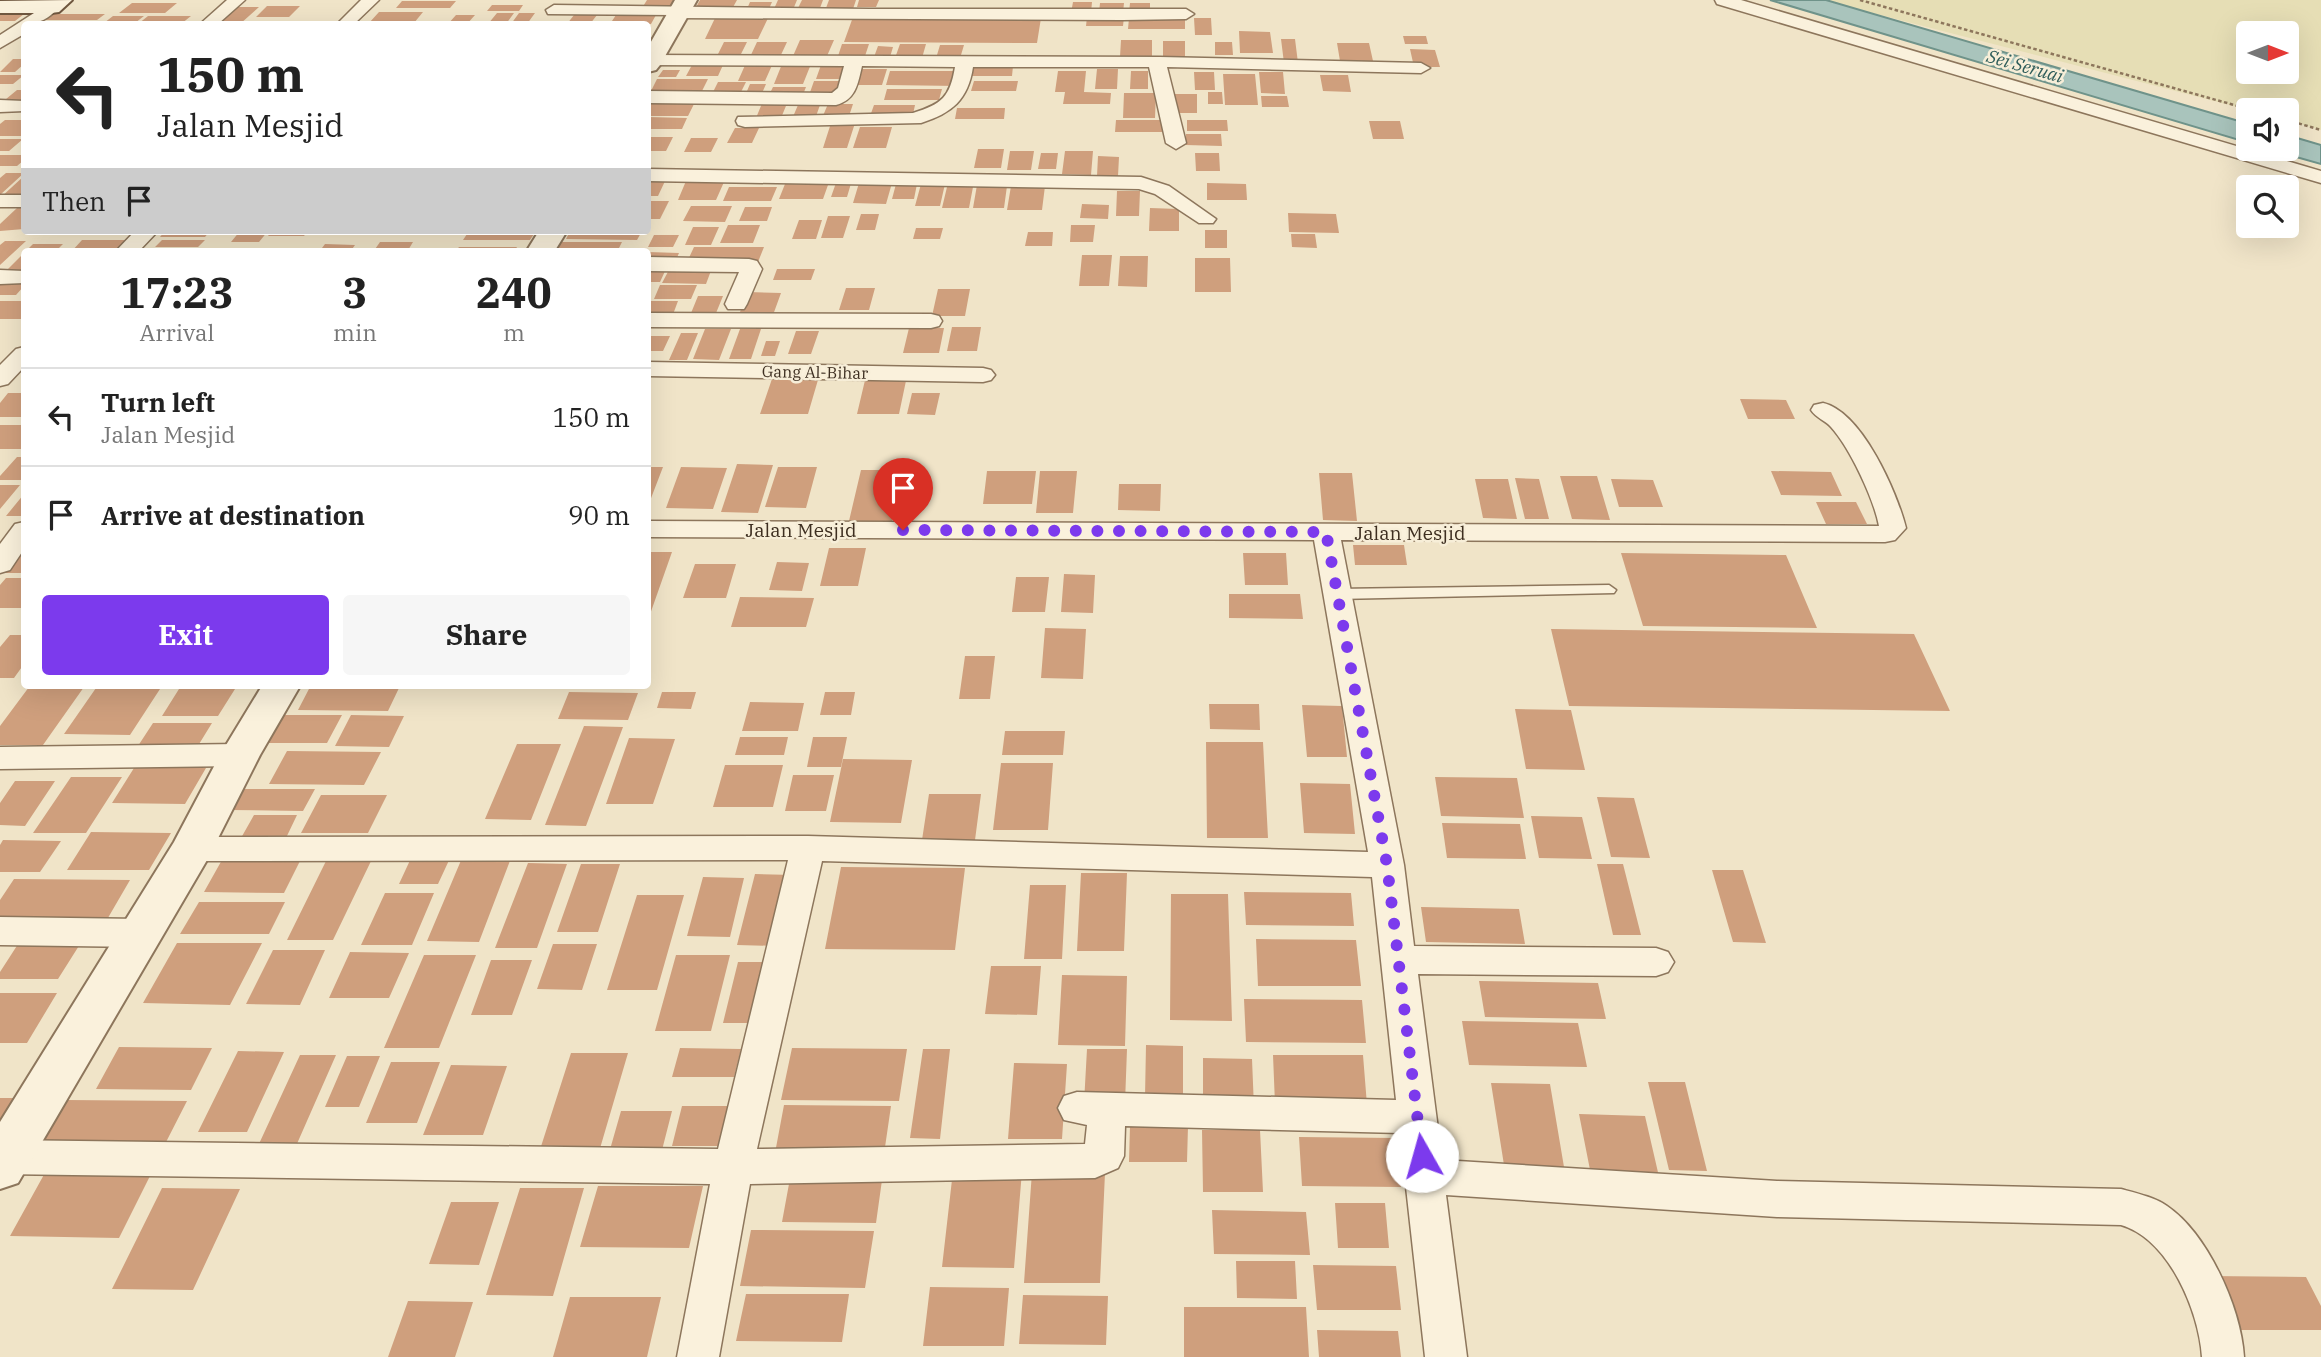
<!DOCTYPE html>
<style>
:root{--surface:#fff;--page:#f6f6f6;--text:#222;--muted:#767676;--line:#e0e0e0;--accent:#7c3aed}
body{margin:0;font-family:"IBM Plex Serif",serif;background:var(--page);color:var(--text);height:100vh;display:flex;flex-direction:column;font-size:26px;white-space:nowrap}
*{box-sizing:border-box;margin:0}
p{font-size:23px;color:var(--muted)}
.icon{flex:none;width:38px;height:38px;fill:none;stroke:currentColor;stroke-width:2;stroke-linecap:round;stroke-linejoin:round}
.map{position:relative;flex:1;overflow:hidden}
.sheet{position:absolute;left:21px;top:248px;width:630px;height:441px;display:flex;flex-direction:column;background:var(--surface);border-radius:7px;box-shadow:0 7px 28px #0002}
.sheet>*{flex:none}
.top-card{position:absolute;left:21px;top:21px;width:630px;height:214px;border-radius:7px;box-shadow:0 7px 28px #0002;background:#fff;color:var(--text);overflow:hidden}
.needle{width:46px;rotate:90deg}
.tools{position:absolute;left:2236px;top:21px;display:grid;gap:14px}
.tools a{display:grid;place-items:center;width:63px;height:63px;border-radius:7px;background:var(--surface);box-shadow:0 7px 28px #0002;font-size:35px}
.pin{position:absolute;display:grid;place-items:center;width:60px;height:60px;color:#fff;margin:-72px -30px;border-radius:50% 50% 50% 0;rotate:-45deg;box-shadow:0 0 7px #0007}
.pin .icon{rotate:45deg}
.me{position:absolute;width:77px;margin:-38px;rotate:353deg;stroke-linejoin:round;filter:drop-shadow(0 0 5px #0008)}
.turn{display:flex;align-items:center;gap:24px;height:147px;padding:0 21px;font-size:32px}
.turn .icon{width:91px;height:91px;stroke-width:2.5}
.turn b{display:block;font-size:49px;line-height:60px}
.then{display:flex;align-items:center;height:66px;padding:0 21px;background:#0003;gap:14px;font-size:26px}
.eta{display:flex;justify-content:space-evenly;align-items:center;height:119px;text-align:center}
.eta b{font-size:42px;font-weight:700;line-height:49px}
.button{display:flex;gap:14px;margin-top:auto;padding:14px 21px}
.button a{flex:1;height:80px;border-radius:7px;background:var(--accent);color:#fff;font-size:28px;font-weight:700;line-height:80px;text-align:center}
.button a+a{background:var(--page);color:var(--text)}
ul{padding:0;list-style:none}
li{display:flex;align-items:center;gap:21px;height:98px;padding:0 21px;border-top:2px solid var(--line)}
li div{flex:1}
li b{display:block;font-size:26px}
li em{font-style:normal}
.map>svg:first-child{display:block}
.farmland{fill:#e6deb5;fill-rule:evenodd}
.water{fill:#a9c4bc;stroke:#6f938a;stroke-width:2}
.building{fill:#cf9f7d}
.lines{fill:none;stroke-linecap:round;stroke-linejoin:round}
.service-casing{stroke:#8d765c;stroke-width:3}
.minor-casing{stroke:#8d765c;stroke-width:3}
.tertiary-casing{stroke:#8d765c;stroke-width:4}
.secondary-casing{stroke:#6f573f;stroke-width:4}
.path{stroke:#8d765c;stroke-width:2.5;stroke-dasharray:3.5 2.5;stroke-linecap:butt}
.service{fill:#faf1dc;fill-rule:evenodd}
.minor{fill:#faf1dc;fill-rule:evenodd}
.tertiary{fill:#faf1dc;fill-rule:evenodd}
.secondary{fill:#faf1dc;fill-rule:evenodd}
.route{stroke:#7c3aed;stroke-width:12;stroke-dasharray:0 21.6}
.labels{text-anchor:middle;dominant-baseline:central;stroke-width:5;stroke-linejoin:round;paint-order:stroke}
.far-street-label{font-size:16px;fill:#3d2e20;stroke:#f7eed8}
.far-water-label{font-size:18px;font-style:italic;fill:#2f5d5a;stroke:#f7eed8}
.street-label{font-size:19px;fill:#3d2e20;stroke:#f7eed8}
</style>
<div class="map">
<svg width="2321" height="1357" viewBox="0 0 2321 1357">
<rect width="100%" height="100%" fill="#f0e4c8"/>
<!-- farmland -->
<path class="farmland" d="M1822 0H2321V130L2287 120V110H2249ZM2249 33H2287V72H2249Z"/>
<!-- water -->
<path class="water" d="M1770 0H1826L2249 124V143Z
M2287 135 2321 145V164L2268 149H2287Z"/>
<!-- building -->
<path class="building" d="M647 0H677L673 8H642Z
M700 0H737L732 9H695Z
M778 0H797L792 12 773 11Z
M802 0H823L820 8H798Z
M829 0H856L853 9 826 8Z
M859 0H879L876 7H857Z
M402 1H456L450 8H396Z
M750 2H772L768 11H746Z
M1073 2H1092L1091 13H1071Z
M132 3H177L165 13H119Z
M1100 3H1124L1123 13H1099Z
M1130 3H1150V13H1129Z
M492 5H523L519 11H487Z
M267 6H300L289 17H256Z
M238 7H259L240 24H219Z
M379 12H423L414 23H369Z
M497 13H514L506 24H488Z
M519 13H535L527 24H511Z
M0 14H24L15 21H0Z
M51 14H105L97 20H43Z
M456 15H475L467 24H448Z
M574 15H597L590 24H567Z
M616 15H656L651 24H610Z
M113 16H144L135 23H104Z
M148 16H191L181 24H138Z
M716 16H769L758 39H705Z
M853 17 1041 18 1037 43 844 42Z
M1087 17H1124L1123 26H1086Z
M1129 18H1185V29H1128Z
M1194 18H1211L1212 35H1195Z
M1239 31 1270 32 1273 53H1240Z
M1403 36H1426L1428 44H1405Z
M1281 39H1295L1298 63H1284Z
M800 40H834L827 56H793Z
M1121 40H1152V58L1120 57Z
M1163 41H1185V57L1163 56Z
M724 42H747L740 56H717Z
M757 42H787L780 57H750Z
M1215 42H1232L1233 55H1215Z
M1337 43H1369L1373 61H1340Z
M842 44H869L865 56H838Z
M900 44H926L922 58H895Z
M940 45H964L961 55H937Z
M878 46 893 47 890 57H874Z
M1410 49 1435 50 1440 67H1414Z
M13 59H24V64L15 72H0Z
M746 63H773L765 81H738Z
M782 64H811L803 84H774Z
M692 65H723L718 76H686Z
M821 65H845L840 79H816Z
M973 66H1013L1012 76H970Z
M857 69H887L882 85H852Z
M1097 69H1118L1117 89H1095Z
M663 70H680L676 77H658Z
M890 71H961L958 86 886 85Z
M1058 71H1086L1084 92 1111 93 1110 104H1063L1065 92H1055Z
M1131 71H1148V89H1130Z
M1194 72H1214L1215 90H1195Z
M1259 72H1283L1285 94 1261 93Z
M1223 74H1255L1258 105H1225Z
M0 75H24L13 84H0Z
M1320 75H1348L1351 92 1323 91Z
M657 79H708L699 97H648Z
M814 81H843L837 98H808Z
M974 81H1018L1016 91H971Z
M718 82H746L738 98H710Z
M750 84H766L760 98H744Z
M773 87H806L802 97H768Z
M887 89H942L939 100H884Z
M17 90H24V101L21 104H0Z
M1208 92H1222L1223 104H1208Z
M1124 93H1156L1155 118H1123Z
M1173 94H1197V113H1173Z
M1261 96H1287L1289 107H1262Z
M763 101H788L781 118H756Z
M648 102H695L688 116H648Z
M828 104H853L848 119 822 118Z
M798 105H820L815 119H792Z
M874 105H915L912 119H869Z
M957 108H1005L1004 119H955Z
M648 117 687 118 682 129H648Z
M5 120H24V134L22 136H0V124Z
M1116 120H1164V132H1115Z
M1187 120H1227L1228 131H1187Z
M1369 121H1400L1404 139H1373Z
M831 123H855L847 148H823Z
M860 127H892L886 148H853Z
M735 128H759L752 143H727Z
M1186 134H1221L1222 146 1186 145Z
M648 137H673L666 151H648Z
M691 138H718L711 152H684Z
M0 139H23L9 151H0Z
M978 149H1004L1001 168H974Z
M1010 151H1034L1031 170H1007Z
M1065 151H1093L1091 175 1062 174Z
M1041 153H1058L1056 169H1038Z
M1195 153H1219L1220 171H1196Z
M0 155H24V160L17 166H0Z
M1098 156 1119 157 1118 176H1097Z
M6 173H24L0 195V178Z
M24 176V200L0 199V198Z
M648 179H666L658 196H648Z
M837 180H852L847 197H831Z
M686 181 724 182 716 200H678Z
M859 183H892L886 204 853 203Z
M1207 183 1246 184 1247 200H1207Z
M785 184 828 185 823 199H779Z
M896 184H917L914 199H892Z
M921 184H945L940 206H915Z
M977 185 1007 186 1004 208H973Z
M1011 186H1045L1042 210H1007Z
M729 187H777L771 201H723Z
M947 187H973L969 208H942Z
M1117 191H1140L1139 216H1116Z
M648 201H669L660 219H648Z
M1082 204 1109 205 1108 219 1080 218Z
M691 206H732L725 222 683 221Z
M745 207H772L767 221H739Z
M17 208H24V229L0 231V224Z
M1150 208 1179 209V231H1149Z
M1288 213 1336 214 1339 233 1289 232Z
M861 214H879L875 230H856Z
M828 216H850L843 238H821Z
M799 220H822L816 239H792Z
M728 225H760L753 243H720Z
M1071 225H1095L1093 242H1070Z
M693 227H719L711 245H685Z
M916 228H943L940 239H913Z
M1205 230H1227V248H1205Z
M165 231H210L205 237H160Z
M240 231H268L259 242H231Z
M272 231H308L304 236H268Z
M469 231H536L530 240H463Z
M570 231H642L637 240 566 239Z
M1028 232H1053L1052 246H1025Z
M1291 234H1315L1317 248 1292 247Z
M654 235H679L673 247H648Z
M82 240H131L120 252H71Z
M162 240H205L198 247H155Z
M5 241H26L0 265V245Z
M380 242H413L407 252H373Z
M561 242H622L617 252H556Z
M33 244H63L55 252H25Z
M325 244 355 245 350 252H319Z
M459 247H517L514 252H455Z
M694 247H764L758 262H687Z
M648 252 679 253 675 262H648Z
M24 253V271H6Z
M1082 255H1112L1109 286H1079Z
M1120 256H1148L1147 287 1118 286Z
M1195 258H1230L1231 292H1195Z
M670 268H712L706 284 662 283Z
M648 269H666L660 282H648Z
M777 269H815L811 280H773Z
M0 279H24V286L16 295H0Z
M660 285H697L691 299H654Z
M846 288H875L869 310H839Z
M938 289H970L965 316H932Z
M747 292 781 293 773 315H739Z
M698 296H723L714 318H689Z
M0 301H24V319H0Z
M648 301H678L672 317H648Z
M952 327H981L977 351H947Z
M909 328H944L939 353H903Z
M705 329H731L719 360 693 359Z
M740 329H761L751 359H729Z
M796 331H819L811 354H788Z
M681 333H698L687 360H669Z
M648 336H670L663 351H648Z
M766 341H780L775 356H761Z
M774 373H820L808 414H760Z
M866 376H907L899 414H857Z
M8 393H24V417H0V403Z
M912 393H940L935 415 907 414Z
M1740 399 1786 400 1795 419H1748Z
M0 425H24V449H0Z
M17 457H24V480H0V476Z
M737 464 773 465 758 513 721 512Z
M648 467H663L648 506Z
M681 467 727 468 713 509 666 508Z
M778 467H817L806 508 765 507Z
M861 470H902L892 521H849Z
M987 471H1036L1032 504H983Z
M1040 471H1077L1073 513H1036Z
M1771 471 1831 472 1842 496 1781 495Z
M1319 473H1352L1357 521 1323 520Z
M1560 476H1597L1610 520 1572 519Z
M1515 478 1539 479 1549 519H1525Z
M1475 479H1508L1517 519 1483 518Z
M1611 479 1653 480 1663 507H1619Z
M1119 484H1161L1160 511 1118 510Z
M0 485H20L0 509Z
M24 494V516H6Z
M1816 502H1856L1867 524H1826Z
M1353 545H1404L1407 565H1355Z
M829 548H866L858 586H820Z
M24 549V573H5Z
M648 552H672L648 620Z
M1243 553H1286L1288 585H1245Z
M1621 553 1786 555 1817 628 1643 626Z
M777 562 809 563 802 591 769 590Z
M695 564H736L726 598H683Z
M1064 574 1095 575 1093 613 1061 612Z
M1016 577H1049L1045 612H1012Z
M6 578H24V608H0V585Z
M1229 594H1300L1303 619 1229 618Z
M740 597 814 598 806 627H731Z
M1045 628 1086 629 1083 679 1041 678Z
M1551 629 1914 634 1950 711 1569 706Z
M10 635H24V664L14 678H0V647Z
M965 656H995L990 699H959Z
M29 687H84L43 745H0V726Z
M310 687 399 688 388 711 298 710Z
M96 688 160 689 130 735 64 734Z
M179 689H235L218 716H162Z
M569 692 638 693 628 720 558 719Z
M662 692H696L691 709 657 708Z
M825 692H855L851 715H820Z
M750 702 804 703 798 731H742Z
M1209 704H1259L1260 730 1210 729Z
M1302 705 1342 706 1347 757H1307Z
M1515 709 1571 710 1585 770 1526 769Z
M283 715H342L327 743H266Z
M351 715 404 716 389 747 335 746Z
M153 723H212L196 749H136Z
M584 726 623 727 586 826 545 825Z
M1005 731H1065L1063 755H1002Z
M740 737H788L784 755H735Z
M813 737H847L841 767H807Z
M629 738 675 739 653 804H606Z
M1206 742H1263L1268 838H1207Z
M517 744H561L531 820 485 819Z
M287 751 381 752 364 785 269 784Z
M843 759 912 760 901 823 830 822Z
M1001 763H1053L1048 830H993Z
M725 765H783L773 807H713Z
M134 768H206L185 804 112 803Z
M793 775H834L826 811H785Z
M71 777H122L86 833H33Z
M1435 777 1517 778 1524 818 1441 816Z
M15 781H55L25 826 0 825V803Z
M1300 783 1350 784 1355 834 1304 833Z
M243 789H315L303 811 230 810Z
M929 794H981L975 840H922Z
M321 795H387L368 833H301Z
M1597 797 1634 798 1650 858 1611 857Z
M254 815H297L286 838H241Z
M1531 816 1582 817 1592 859 1539 858Z
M1442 823 1520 824 1526 859 1447 858Z
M91 832 171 833 149 870H67Z
M3 840 61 841 40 872H0V845Z
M227 851H305L284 893 204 892Z
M412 856H451L438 884H399Z
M462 858H511L479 942 427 941Z
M327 859H372L333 940H287Z
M528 863 567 864 537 948H495Z
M581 864H620L598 932H557Z
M1597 864H1623L1641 935H1613Z
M841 867 965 868 955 950 825 949Z
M1712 870H1743L1766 943 1733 942Z
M1081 873H1127L1124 951H1077Z
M755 874 794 875 779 946 737 945Z
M703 877 744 878 730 937 687 936Z
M14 879 130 880 105 923H0V900Z
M1030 885H1066L1062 959H1024Z
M1244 892 1351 893 1354 926 1246 925Z
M385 893H434L412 945H361Z
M1171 894H1228L1232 1021 1170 1020Z
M637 895H684L657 990H607Z
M199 902H285L269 934H180Z
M1421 907 1519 909 1525 944 1426 942Z
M1256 939 1356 940 1361 986H1258Z
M20 941H82L58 979H0V972Z
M177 943H262L230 1005 143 1003Z
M553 944H597L582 990 537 989Z
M273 950H325L300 1005 246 1004Z
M350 952 409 953 389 998H329Z
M424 955H476L439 1048H384Z
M676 955H730L711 1031H655Z
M491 960H532L512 1015H471Z
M738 962H775L762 1023H723Z
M991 966H1041L1037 1015 985 1014Z
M1062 975 1127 976 1125 1046 1058 1045Z
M1479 981 1598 983 1606 1019 1485 1017Z
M0 993H57L27 1043H0Z
M1244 999 1362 1000 1366 1043 1246 1042Z
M1462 1021 1578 1023 1587 1067 1469 1065Z
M1146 1045 1183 1046V1097H1145Z
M119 1047 212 1048 191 1090 96 1089Z
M680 1048 741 1049 734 1077H672Z
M792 1048 907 1049 899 1101 781 1100Z
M923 1049H950L940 1139 910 1138Z
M1087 1049H1127L1125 1103H1084Z
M238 1051 284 1052 247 1132H198Z
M571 1053H628L596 1162H536Z
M300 1055H336L296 1146H258Z
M1273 1055H1363L1367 1105 1275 1104Z
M347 1056H380L359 1107H325Z
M1203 1058 1252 1059 1254 1108 1203 1107Z
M391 1062H440L417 1123H366Z
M1014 1063 1067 1064 1062 1139H1008Z
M451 1065 507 1066 483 1135H423Z
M1648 1082H1685L1707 1171 1669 1170Z
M1491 1083 1550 1084 1564 1167 1504 1165Z
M0 1098H23L0 1136Z
M66 1100 187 1101 164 1146H40Z
M784 1105 891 1106 884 1154 775 1153Z
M682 1106H740L730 1146H672Z
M621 1111H672L661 1154 609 1153Z
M1579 1114 1645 1116 1660 1181 1592 1180Z
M1130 1126H1188L1187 1162H1129Z
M1202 1130H1260L1263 1192H1203Z
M1299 1137 1395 1138 1401 1187 1302 1186Z
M46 1171 152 1172 119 1238 10 1236Z
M953 1171H1022L1014 1268 942 1267Z
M1032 1172 1105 1173 1100 1283H1024Z
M791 1173H883L876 1223 782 1222Z
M598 1186H703L689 1248 580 1247Z
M162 1188 240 1189 193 1290 112 1289Z
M520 1188H584L553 1296 486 1295Z
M451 1202H499L479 1265 429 1264Z
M1335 1203H1385L1389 1248H1338Z
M1212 1210 1306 1212 1310 1255 1214 1254Z
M751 1230 874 1231 865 1288 740 1286Z
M1236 1261H1295L1297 1299 1237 1298Z
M1313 1265 1396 1266 1401 1310H1317Z
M2207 1276 2306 1277 2321 1306V1330H2233Z
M930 1287 1009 1288 1004 1346H923Z
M746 1294H849L842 1342 736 1341Z
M1023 1295 1108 1296 1106 1345 1019 1344Z
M570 1297H661L647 1357H553Z
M408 1301 473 1302 455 1357H388Z
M1184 1307H1306L1309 1357H1184Z
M1317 1330 1398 1331 1401 1357H1319Z"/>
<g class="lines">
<defs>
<path id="service" d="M1609 585 1616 590 1614 593 1337 599 1330 594 1337 589Z"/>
<path id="minor" d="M227 0H245L218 24H200Z
M361 0H379L354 24H337Z
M1715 0H1741L2321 171V183L1717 4Z
M51 2 57 3 59 7C50 18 39 24 24 24V34L0 48V35Z
M554 5 869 9H1186L1194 14 1186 19 1123 20 679 18 672 15 548 14 546 10Z
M648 55 1160 57 1421 63 1430 68 1421 73 1167 67 1186 143 1176 149 1166 143 1149 67H973C968 100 952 113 921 123L745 127 738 125 736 121 738 117 913 113C942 104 950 97 955 67L862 66C858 83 856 100 836 105L648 103V91L832 93 838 88 844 66 648 65Z
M0 100 24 101V111L0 112Z
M648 169 1141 177 1169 186 1216 219 1213 223H1199L1155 194 1139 189 648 181Z
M0 195H24V207H0Z
M135 231H158L138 252H115Z
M648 257 749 259 757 261 762 269 747 304 744 309H728L725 304 739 272 648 271Z
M0 270 24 271V283L0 284Z
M648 313 931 314 939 316 942 321 939 326 931 328 648 327Z
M24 347V367L8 384 0 386V365L16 349Z
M648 362 983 368 991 370 995 375 991 380 983 382 648 376Z
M1823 403C1862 412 1897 492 1906 528L1895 540 1885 542 1341 540 1404 865 1414 946 1656 948 1668 952 1674 962 1668 972 1656 976 1418 974 1442 1160 1777 1181 2121 1189C2136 1193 2154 1197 2167 1206 2208 1234 2241 1308 2244 1357H2202C2199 1311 2169 1239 2121 1225L1777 1217 1446 1195 1467 1357H1425L1400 1133 1125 1126 1124 1156 1118 1168 1095 1178 750 1184 719 1357H677L710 1184 0 1174V1140L718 1149 788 860 192 861 180 858 175 849 180 840 192 837 808 836 1368 852 1314 540 648 537V521L1879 526C1874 499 1850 448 1831 427 1825 420 1816 418 1811 410L1814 405ZM822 861 1372 877 1396 1100 1077 1092 1064 1096 1058 1108 1064 1120 1087 1125 1085 1144 757 1149Z
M24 522V549L10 570 0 573V544L15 524Z
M240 744 251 747 256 755 251 763 240 766 0 769V747Z
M0 917 140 919 152 923 157 933 152 943 140 947 0 945Z"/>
<path id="tertiary" d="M675 0H697L660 65 656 70 648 72V47Z
M539 231H567L554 252H526Z
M262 686H300L260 755 207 860 18 1183 0 1189V1122L174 842 220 755Z"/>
<path id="secondary" d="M72 0 59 12 51 13H0V1Z"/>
</defs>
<!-- service casing -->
<use href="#service" class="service-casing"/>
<!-- minor casing -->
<use href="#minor" class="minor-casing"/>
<!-- tertiary casing -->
<use href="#tertiary" class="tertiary-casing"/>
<!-- secondary casing -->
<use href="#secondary" class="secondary-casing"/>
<!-- path -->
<path class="path" d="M1860 0 2252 110
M2287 120 2321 130"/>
<!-- service -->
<use href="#service" class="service"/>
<!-- minor -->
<use href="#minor" class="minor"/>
<!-- tertiary -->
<use href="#tertiary" class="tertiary"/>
<!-- secondary -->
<use href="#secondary" class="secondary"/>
</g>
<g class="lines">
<!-- route -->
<path class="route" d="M903 530 1326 532 1387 865 1422 1156"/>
</g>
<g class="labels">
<!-- far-street labels -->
<g class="far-street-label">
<text transform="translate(815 372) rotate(1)">Gang Al-Bihar</text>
</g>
<!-- far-water labels -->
<g class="far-water-label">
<text transform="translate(2025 66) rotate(16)">Sei Seruai</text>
</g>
<!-- street labels -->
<g class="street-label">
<text x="801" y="530">Jalan Mesjid</text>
<text x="1410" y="533">Jalan Mesjid</text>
</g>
</g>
</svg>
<div class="tools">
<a><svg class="needle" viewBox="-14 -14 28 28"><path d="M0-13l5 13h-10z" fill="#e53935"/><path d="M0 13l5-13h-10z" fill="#767676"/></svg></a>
<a><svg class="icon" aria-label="sound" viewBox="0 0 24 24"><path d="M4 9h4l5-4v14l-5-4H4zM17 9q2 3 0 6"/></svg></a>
<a><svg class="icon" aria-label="search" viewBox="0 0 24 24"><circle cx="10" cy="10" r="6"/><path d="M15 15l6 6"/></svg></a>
</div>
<div class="pin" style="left:903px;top:530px;background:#d93025"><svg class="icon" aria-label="arrive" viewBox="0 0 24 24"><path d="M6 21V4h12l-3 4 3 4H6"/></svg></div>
<svg class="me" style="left:1422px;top:1156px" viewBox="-20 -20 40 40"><circle r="19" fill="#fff"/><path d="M0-13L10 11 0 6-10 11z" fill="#7c3aed"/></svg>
<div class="top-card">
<div class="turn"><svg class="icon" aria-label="left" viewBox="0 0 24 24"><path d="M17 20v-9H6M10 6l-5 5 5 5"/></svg><div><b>150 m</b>Jalan Mesjid</div></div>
<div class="then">Then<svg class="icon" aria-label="arrive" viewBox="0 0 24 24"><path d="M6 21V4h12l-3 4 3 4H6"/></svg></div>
</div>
<section class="sheet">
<div class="eta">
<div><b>17:23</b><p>Arrival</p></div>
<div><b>3</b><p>min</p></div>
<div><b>240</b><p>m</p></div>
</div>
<ul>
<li><svg class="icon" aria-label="left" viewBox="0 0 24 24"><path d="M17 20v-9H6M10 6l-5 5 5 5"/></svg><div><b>Turn left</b><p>Jalan Mesjid</p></div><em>150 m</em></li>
<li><svg class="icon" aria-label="arrive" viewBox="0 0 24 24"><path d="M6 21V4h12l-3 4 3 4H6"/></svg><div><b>Arrive at destination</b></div><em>90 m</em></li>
</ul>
<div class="button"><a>Exit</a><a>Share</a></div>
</section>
</div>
